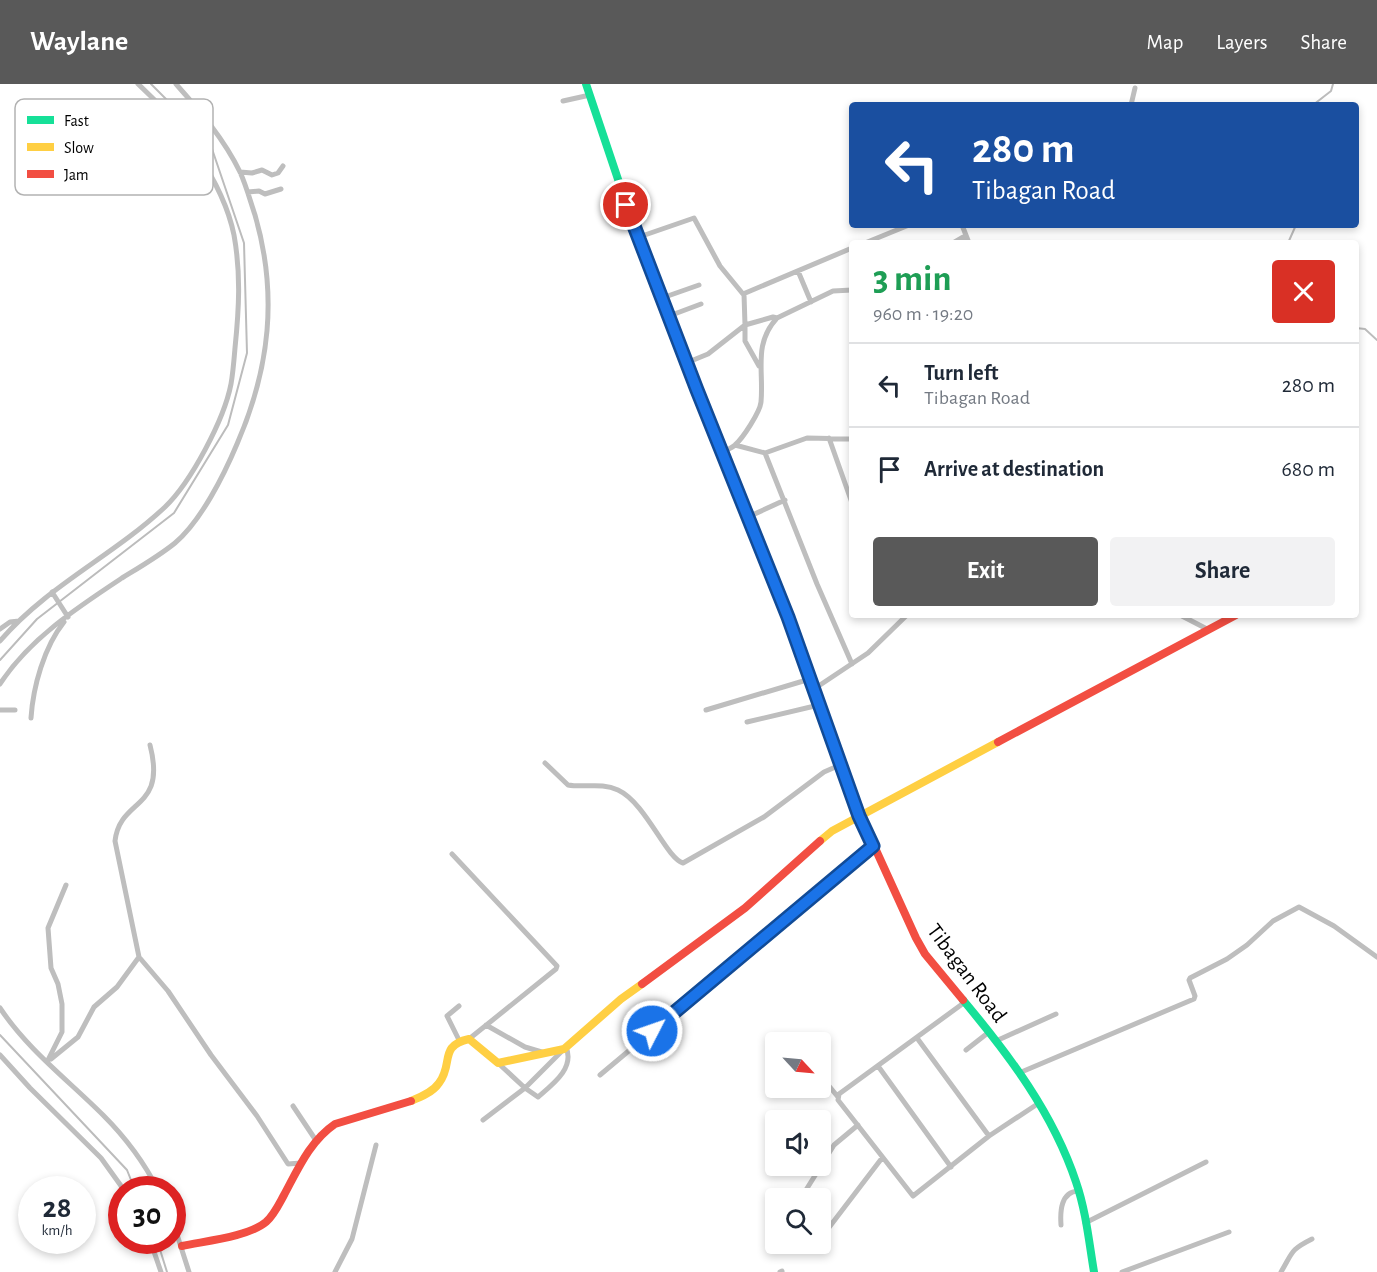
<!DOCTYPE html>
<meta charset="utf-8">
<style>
:root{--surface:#fff;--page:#f2f2f3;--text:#1f2937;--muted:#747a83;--line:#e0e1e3;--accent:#595959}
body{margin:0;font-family:"Alegreya Sans",sans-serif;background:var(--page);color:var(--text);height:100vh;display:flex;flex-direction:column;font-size:22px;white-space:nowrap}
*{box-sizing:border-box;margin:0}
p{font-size:20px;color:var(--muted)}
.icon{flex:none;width:33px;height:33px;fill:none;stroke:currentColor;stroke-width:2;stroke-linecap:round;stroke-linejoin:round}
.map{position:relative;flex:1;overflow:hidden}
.side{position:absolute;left:849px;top:156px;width:510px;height:378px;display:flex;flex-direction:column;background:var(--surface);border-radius:6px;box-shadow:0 3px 9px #0003}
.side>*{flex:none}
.guide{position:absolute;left:849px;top:18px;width:510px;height:126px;border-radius:6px;box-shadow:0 3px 9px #0003;background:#1a4fa0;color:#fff;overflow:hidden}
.needle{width:39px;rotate:116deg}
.buttons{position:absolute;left:765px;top:948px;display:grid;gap:12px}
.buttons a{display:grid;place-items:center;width:66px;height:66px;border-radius:6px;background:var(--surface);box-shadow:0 3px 9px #0003;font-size:30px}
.speed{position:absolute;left:18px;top:1092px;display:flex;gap:12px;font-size:30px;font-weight:700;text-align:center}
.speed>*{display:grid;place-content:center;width:78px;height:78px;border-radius:50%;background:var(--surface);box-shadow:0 3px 9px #0003;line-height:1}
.speed small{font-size:15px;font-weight:400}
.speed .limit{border:9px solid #d22;background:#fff;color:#111}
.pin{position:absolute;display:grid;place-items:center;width:51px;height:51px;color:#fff;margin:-26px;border:3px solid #fff;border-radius:50%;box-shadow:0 2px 6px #0007}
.me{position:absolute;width:66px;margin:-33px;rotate:49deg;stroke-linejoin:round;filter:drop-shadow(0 0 4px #0008)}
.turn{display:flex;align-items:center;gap:21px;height:126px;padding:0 24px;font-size:27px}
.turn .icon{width:78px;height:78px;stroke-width:2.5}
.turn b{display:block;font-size:42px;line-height:51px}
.round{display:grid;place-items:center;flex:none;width:63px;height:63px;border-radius:6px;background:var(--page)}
.summary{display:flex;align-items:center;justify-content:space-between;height:102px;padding:0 24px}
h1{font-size:36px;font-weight:600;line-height:45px;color:#1e9e55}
.cta{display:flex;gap:12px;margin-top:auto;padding:12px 24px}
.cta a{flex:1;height:69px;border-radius:6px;background:var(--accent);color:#fff;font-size:24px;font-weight:600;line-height:69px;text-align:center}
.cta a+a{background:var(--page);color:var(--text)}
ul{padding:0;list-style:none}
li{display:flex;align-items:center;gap:18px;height:84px;padding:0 24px;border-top:2px solid var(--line)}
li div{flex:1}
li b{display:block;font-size:22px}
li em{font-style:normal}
header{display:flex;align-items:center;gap:36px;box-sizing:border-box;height:84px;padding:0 30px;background:var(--accent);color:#fff}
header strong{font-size:28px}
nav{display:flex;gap:33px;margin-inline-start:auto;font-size:21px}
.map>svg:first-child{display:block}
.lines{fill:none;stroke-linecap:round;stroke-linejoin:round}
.stream{stroke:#bcbcbc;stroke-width:2}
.street{stroke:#bebebe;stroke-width:5}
.fast{stroke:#16e098;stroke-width:8}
.slow{stroke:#ffcf43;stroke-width:8}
.jam{stroke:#f24e42;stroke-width:8}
.route-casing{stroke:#114b97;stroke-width:15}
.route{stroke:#1a73e8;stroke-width:10}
.labels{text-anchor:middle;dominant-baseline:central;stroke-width:4.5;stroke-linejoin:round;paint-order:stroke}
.street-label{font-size:22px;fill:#000;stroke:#fff}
.key{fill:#fff;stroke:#b2b2b2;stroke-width:1.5}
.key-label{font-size:16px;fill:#000}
</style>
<header>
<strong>Waylane</strong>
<nav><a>Map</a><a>Layers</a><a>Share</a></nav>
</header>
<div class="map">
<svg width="1377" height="1188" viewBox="0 0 1377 1188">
<rect width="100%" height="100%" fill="#fff"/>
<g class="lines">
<!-- stream -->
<path class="stream" d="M1313 21 1331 7 1333 0
M1288 159 1296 141
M1356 244 1365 245 1377 256
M0 576 37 535 174 429 228 341 247 269 244 159 210 59 151 0
M0 951 127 1086 135 1106
M157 1156 167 1188"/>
<!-- street -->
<path class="street" d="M563 17 590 11
M1131 21 1135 4
M240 88 252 89 262 86 272 91 278 89 283 82
M248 108 259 107 265 110 281 105
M962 141 969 159
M639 153 694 134 720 182 743 210 852 164
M865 159 909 141
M953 159 965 152
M798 187 811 218
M662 214 699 201
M669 232 701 220
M686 279 708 270 745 241 744 210
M759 282 745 257V241L773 233 777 234
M829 354 852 419
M735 361 765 369 807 354 852 355
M723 368C726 366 732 364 735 361 743 354 760 328 761 318 764 287 753 260 777 234L833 207 852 206
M765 369 817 500 852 580
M748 433 785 416
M52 508 68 533
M1180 531 1209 546
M0 545 10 538 19 537
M0 557C47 502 113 472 165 423 191 398 224 336 231 300 233 289 234 276 235 264 239 225 241 190 234 151 223 97 178 36 138 0
M0 600C29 555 78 523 122 494 140 483 159 472 175 459 201 437 224 391 237 360 270 284 278 210 255 131 250 116 246 101 240 88 224 55 200 27 176 0
M814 605 868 569 907 531
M0 626H15
M706 626 810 595
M31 634C33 603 44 563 64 538
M747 638 819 621
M150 661C167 727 120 713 115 757L139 873 168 907 211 971 257 1032 288 1080 301 1079
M545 679 568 701C585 704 601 698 618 706 646 719 666 774 683 779L764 733 824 688 840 681
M452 770 557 882 556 885 469 955
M965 918 839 1010 838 1016 913 1112 989 1052 1039 1019
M0 924C28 966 68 996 103 1031 125 1053 144 1078 158 1106
M486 941 525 963 545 969
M917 954 989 1052
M459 956 447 932 459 922
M996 957 1056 930
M966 966 989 948
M0 971 30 1004 101 1074 124 1106
M51 975 78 953 94 923 117 903 139 873
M47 978 62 948V920L58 900 51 884 48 844 66 801
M498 979 525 1004 538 1013C553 1000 575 984 566 963
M878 982 951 1083
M1019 989 1194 915 1195 912 1189 896 1190 894 1227 875 1247 861 1273 837 1299 823 1334 842 1377 873
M600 991 873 762
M820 991 838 1013
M293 1022 317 1058
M483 1036 525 1004 563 966
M801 1114 834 1061 858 1041
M172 1135 189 1188
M1085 1139 1206 1078
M1061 1141C1060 1127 1061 1108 1078 1107
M824 1150 882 1074
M150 1156 161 1188
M335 1188 352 1155 376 1061
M780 1188 782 1187
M1122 1188 1229 1148
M1281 1188C1293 1168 1290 1166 1312 1155"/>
<!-- fast -->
<path class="fast" d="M586 0 631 134 716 353
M963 916C1009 971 1053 1029 1076 1098 1086 1127 1089 1158 1094 1188"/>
<!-- slow -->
<path class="slow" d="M716 353 788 533 855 720
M820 757 832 747 998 658
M411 1017C421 1013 433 1008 439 999 454 980 438 962 469 955L498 979 564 965 621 915 642 900"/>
<!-- jam -->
<path class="jam" d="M998 658 1236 531
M855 720 916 854 925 870 963 916
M642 900 745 824 820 757
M182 1162C205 1157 248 1153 266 1138 274 1131 279 1120 284 1111 298 1085 310 1057 335 1040L411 1017"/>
</g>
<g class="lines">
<defs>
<path id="route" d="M626 121 697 306 788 533 859 732 873 762 652 947"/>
</defs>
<!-- route casing -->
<use href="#route" class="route-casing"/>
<!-- route -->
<use href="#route" class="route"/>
</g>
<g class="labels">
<!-- street labels -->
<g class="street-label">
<text transform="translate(967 889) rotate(53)">Tibagan Road</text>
</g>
</g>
<!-- legend -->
<rect x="15" y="15" width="198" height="96" rx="9" class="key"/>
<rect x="27" y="32" width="27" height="8" fill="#16e098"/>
<rect x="27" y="59" width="27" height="8" fill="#ffcf43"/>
<rect x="27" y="86" width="27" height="8" fill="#f24e42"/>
<g class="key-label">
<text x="64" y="42">Fast</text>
<text x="64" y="69">Slow</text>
<text x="64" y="96">Jam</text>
</g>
</svg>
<div class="buttons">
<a><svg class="needle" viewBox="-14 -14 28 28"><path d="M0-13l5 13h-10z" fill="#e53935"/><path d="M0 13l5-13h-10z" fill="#747a83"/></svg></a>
<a><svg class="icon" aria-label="sound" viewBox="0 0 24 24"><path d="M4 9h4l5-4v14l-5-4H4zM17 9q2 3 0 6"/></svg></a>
<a><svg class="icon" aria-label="search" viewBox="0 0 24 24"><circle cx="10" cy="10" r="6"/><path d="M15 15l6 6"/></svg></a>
</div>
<div class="speed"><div>28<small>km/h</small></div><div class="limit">30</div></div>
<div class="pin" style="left:626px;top:121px;background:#d93025"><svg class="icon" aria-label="arrive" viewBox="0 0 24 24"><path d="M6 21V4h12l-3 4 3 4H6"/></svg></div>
<svg class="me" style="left:652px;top:947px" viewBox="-20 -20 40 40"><circle r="17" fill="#1a73e8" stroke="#fff" stroke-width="3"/><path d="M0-11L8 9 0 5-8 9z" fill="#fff"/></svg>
<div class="guide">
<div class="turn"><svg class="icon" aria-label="left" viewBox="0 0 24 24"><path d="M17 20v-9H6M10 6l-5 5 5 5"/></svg><div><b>280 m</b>Tibagan Road</div></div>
</div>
<section class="side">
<div class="summary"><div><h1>3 min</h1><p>960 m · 19:20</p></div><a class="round" style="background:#d93025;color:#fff"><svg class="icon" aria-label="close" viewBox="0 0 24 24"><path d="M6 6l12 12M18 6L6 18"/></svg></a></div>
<ul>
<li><svg class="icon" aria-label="left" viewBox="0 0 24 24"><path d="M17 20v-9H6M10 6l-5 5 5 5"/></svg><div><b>Turn left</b><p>Tibagan Road</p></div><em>280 m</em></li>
<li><svg class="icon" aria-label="arrive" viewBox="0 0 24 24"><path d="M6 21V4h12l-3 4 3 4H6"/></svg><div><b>Arrive at destination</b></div><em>680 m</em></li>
</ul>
<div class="cta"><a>Exit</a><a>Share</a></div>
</section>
</div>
